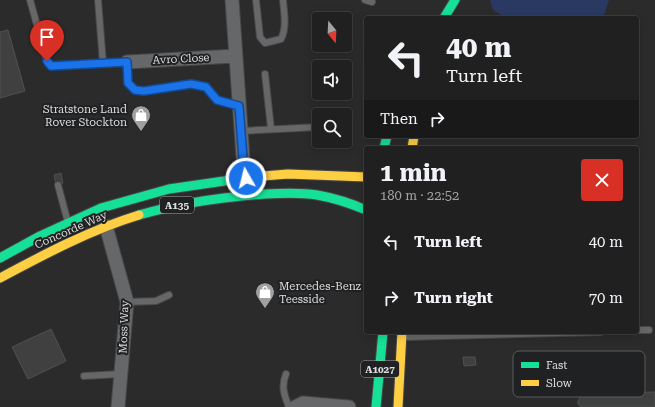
<!DOCTYPE html>
<meta charset="utf-8">
<style>
:root{--surface:#202021;--page:#2d2d2e;--text:#f1f3f6;--muted:#a2a3a5;--line:#3d3e3f}
body{margin:0;font-family:"Roboto Serif",serif;background:var(--page);color:var(--text);height:100vh;display:flex;flex-direction:column;font-size:15px;white-space:nowrap}
*{box-sizing:border-box;margin:0}
p{font-size:13px;color:var(--muted)}
.icon{flex:none;width:22px;height:22px;fill:none;stroke:currentColor;stroke-width:2;stroke-linecap:round;stroke-linejoin:round}
.map{position:relative;flex:1;overflow:hidden}
.details{position:absolute;left:364px;top:146px;width:275px;height:188px;display:flex;flex-direction:column;background:var(--surface);border-radius:4px;box-shadow:0 2px 10px #0003,0 0 0 1px var(--line)}
.details>*{flex:none}
.guide{position:absolute;left:364px;top:16px;width:275px;height:122px;border-radius:4px;box-shadow:0 2px 10px #0003,0 0 0 1px var(--line);background:#202021;color:var(--text);overflow:hidden}
.needle{width:26px;rotate:162deg}
.tools{position:absolute;left:312px;top:12px;display:grid;gap:8px}
.tools a{display:grid;place-items:center;width:40px;height:40px;border-radius:4px;background:var(--surface);box-shadow:0 2px 10px #0003,0 0 0 1px var(--line);font-size:20px}
.pin{position:absolute;display:grid;place-items:center;width:34px;height:34px;color:#fff;margin:-41px -17px;border-radius:50% 50% 50% 0;rotate:-45deg;box-shadow:0 0 4px #0007}
.pin .icon{rotate:45deg}
.me{position:absolute;width:44px;margin:-22px;rotate:352deg;stroke-linejoin:round;filter:drop-shadow(0 0 3px #0008)}
.turn{display:flex;align-items:center;gap:14px;height:84px;padding:0 16px;font-size:18px}
.turn .icon{width:52px;height:52px;stroke-width:2.5}
.turn b{display:block;font-size:28px;line-height:34px}
.then{display:flex;align-items:center;height:38px;padding:0 16px;background:#0003;gap:8px;font-size:15px}
.round{display:grid;place-items:center;flex:none;width:42px;height:42px;border-radius:4px;background:var(--page)}
.overview{display:flex;align-items:center;justify-content:space-between;height:68px;padding:0 16px}
h1{font-size:24px;font-weight:700;line-height:30px}
ul{padding:0;list-style:none}
li{display:flex;align-items:center;gap:12px;height:56px;padding:0 16px}
li div{flex:1}
li b{display:block;font-size:15px}
li em{font-style:normal}
.map>svg:first-child{display:block}
.green{fill:#293962}
.building{fill:#404041;stroke:#4f5050}
.lines{fill:none;stroke-linecap:round;stroke-linejoin:round}
.lane-casing{stroke:#484849;stroke-width:8}
.street-casing{stroke:#484849;stroke-width:15}
.fast-casing{stroke:#484849;stroke-width:11}
.slow-casing{stroke:#484849;stroke-width:11}
.lane{stroke:#666768;stroke-width:6}
.street{stroke:#666768;stroke-width:13}
.fast{stroke:#16e098;stroke-width:9}
.slow{stroke:#ffcf43;stroke-width:9}
.route-casing{stroke:#114b97;stroke-width:10}
.route{stroke:#1a73e8;stroke-width:7}
.labels{text-anchor:middle;dominant-baseline:central;stroke-width:4;stroke-linejoin:round;paint-order:stroke}
.shield{fill:#202123;stroke:#a4a5a7;stroke-width:1}
.shield-label{font-size:10px;font-weight:bold;fill:#dddedf}
.street-label{font-size:11px;fill:#dddedf;stroke:#202123}
.poi-label{font-size:11px;fill:#dddedf;stroke:#202123;text-anchor:end}
.key{fill:#202123;stroke:#595a5b;stroke-width:1}
.key-label{font-size:11px;fill:#dddedf}
</style>
<div class="map">
<svg width="655" height="407" viewBox="0 0 655 407">
<rect width="100%" height="100%" fill="#2b2b2c"/>
<!-- green -->
<path class="green" d="M490 0H609L603 18H506L493 10Z"/>
<!-- building -->
<path class="building" d="M8 30 25 91 0 98V32Z
M61 173 63 183 56 185 54 175Z
M51 329 66 361 28 379 12 347Z
M463 357H475L476 365 464 366Z
M655 392V407H581L578 404V401L582 394Z"/>
<g class="lines">
<defs>
<path id="lane" d="M30 0 47 61 51 66 127 62 128 83 135 90 144 91 191 84 206 87 217 100 239 106
M98 0 103 63
M256 0 260 37 265 43 281 39C287 28 284 12 283 0
M365 0 372 2
M265 74 271 129
M241 131 319 127
M58 185 67 219
M127 302 156 301 169 295
M637 330H649
M405 337 601 332
M286 374C281 386 284 395 289 407
M84 376 121 374"/>
<path id="street" d="M232 0 243 158 246 178
M127 62 235 56
M106 226 127 302 118 407
M295 407 303 403 349 407"/>
<path id="fast" d="M444 18 455 0
M384 148 387 136
M139 215C180 203 222 197 265 194 282 193 300 192 317 195 334 198 350 203 366 210
M0 258 40 236 101 208 169 189 252 177
M376 407 383 332"/>
<path id="slow" d="M412 148 414 136
M252 177 288 174 366 177
M0 278C45 254 90 230 139 215
M398 407 402 332"/>
</defs>
<!-- lane casing -->
<use href="#lane" class="lane-casing"/>
<!-- street casing -->
<use href="#street" class="street-casing"/>
<!-- fast casing -->
<use href="#fast" class="fast-casing"/>
<!-- slow casing -->
<use href="#slow" class="slow-casing"/>
<!-- lane -->
<use href="#lane" class="lane"/>
<!-- street -->
<use href="#street" class="street"/>
<!-- fast -->
<use href="#fast" class="fast"/>
<!-- slow -->
<use href="#slow" class="slow"/>
</g>
<g class="lines">
<defs>
<path id="route" d="M47 61 51 66 127 62 128 83 135 90 144 91 191 84 206 87 217 100 239 106 243 158 246 178"/>
</defs>
<!-- route casing -->
<use href="#route" class="route-casing"/>
<!-- route -->
<use href="#route" class="route"/>
</g>
<!-- icons -->
<defs>
<symbol id="shop-pin" viewBox="-11 -11 22 30"><path d="M0 17L-7.5 6A9.5 9.5 0 1 1 7.5 6Z" fill="#9f9fa0" stroke="#202123"/><path d="M-5-2.5h2.3a2.7 3.5 0 0 1 5.4 0H5L5.5 6h-11ZM-1.5-2.5h3a1.5 2.3 0 0 0-3 0Z" fill="#fff"/></symbol>
</defs>
<g fill-rule="evenodd">
<use href="#shop-pin" x="130" y="104" width="22" height="30"/>
<use href="#shop-pin" x="254" y="281" width="22" height="30"/>
</g>
<g class="labels">
<!-- shield labels -->
<g class="shield">
<rect x="160" y="197" width="34" height="16" rx="3"/>
<rect x="361" y="361" width="38" height="16" rx="3"/>
</g>
<g class="shield-label">
<text x="177" y="205">A135</text>
<text x="380" y="369">A1027</text>
</g>
<!-- street labels -->
<g class="street-label">
<text transform="translate(181 59) rotate(-3)">Avro Close</text>
<text transform="translate(71 230) rotate(-24)">Concorde Way</text>
<text transform="translate(124 327) rotate(-88)">Moss Way</text>
</g>
<!-- poi labels -->
<g class="poi-label">
<text x="127" y="109">Stratstone Land<tspan x="127" dy="13">Rover Stockton</tspan></text>
<text x="279" y="286" text-anchor="start">Mercedes-Benz<tspan x="279" dy="13">Teesside</tspan></text>
</g>
</g>
<!-- legend -->
<rect x="513" y="351" width="132" height="46" rx="6" class="key"/>
<rect x="521" y="362" width="18" height="6" fill="#16e098"/>
<rect x="521" y="380" width="18" height="6" fill="#ffcf43"/>
<g class="key-label">
<text x="546" y="369">Fast</text>
<text x="546" y="387">Slow</text>
</g>
</svg>
<div class="tools">
<a><svg class="needle" viewBox="-14 -14 28 28"><path d="M0-13l5 13h-10z" fill="#e53935"/><path d="M0 13l5-13h-10z" fill="#a2a3a5"/></svg></a>
<a><svg class="icon" aria-label="sound" viewBox="0 0 24 24"><path d="M4 9h4l5-4v14l-5-4H4zM17 9q2 3 0 6"/></svg></a>
<a><svg class="icon" aria-label="search" viewBox="0 0 24 24"><circle cx="10" cy="10" r="6"/><path d="M15 15l6 6"/></svg></a>
</div>
<div class="pin" style="left:47px;top:61px;background:#d93025"><svg class="icon" aria-label="arrive" viewBox="0 0 24 24"><path d="M6 21V4h12l-3 4 3 4H6"/></svg></div>
<svg class="me" style="left:246px;top:178px" viewBox="-20 -20 40 40"><circle r="17" fill="#1a73e8" stroke="#fff" stroke-width="3"/><path d="M0-11L8 9 0 5-8 9z" fill="#fff"/></svg>
<div class="guide">
<div class="turn"><svg class="icon" aria-label="left" viewBox="0 0 24 24"><path d="M17 20v-9H6M10 6l-5 5 5 5"/></svg><div><b>40 m</b>Turn left</div></div>
<div class="then">Then<svg class="icon" aria-label="right" viewBox="0 0 24 24"><path d="M7 20v-9h11M14 6l5 5-5 5"/></svg></div>
</div>
<section class="details">
<div class="overview"><div><h1>1 min</h1><p>180 m · 22:52</p></div><a class="round" style="background:#d93025;color:#fff"><svg class="icon" aria-label="close" viewBox="0 0 24 24"><path d="M6 6l12 12M18 6L6 18"/></svg></a></div>
<ul>
<li><svg class="icon" aria-label="left" viewBox="0 0 24 24"><path d="M17 20v-9H6M10 6l-5 5 5 5"/></svg><div><b>Turn left</b></div><em>40 m</em></li>
<li><svg class="icon" aria-label="right" viewBox="0 0 24 24"><path d="M7 20v-9h11M14 6l5 5-5 5"/></svg><div><b>Turn right</b></div><em>70 m</em></li>
</ul>
</section>
</div>
